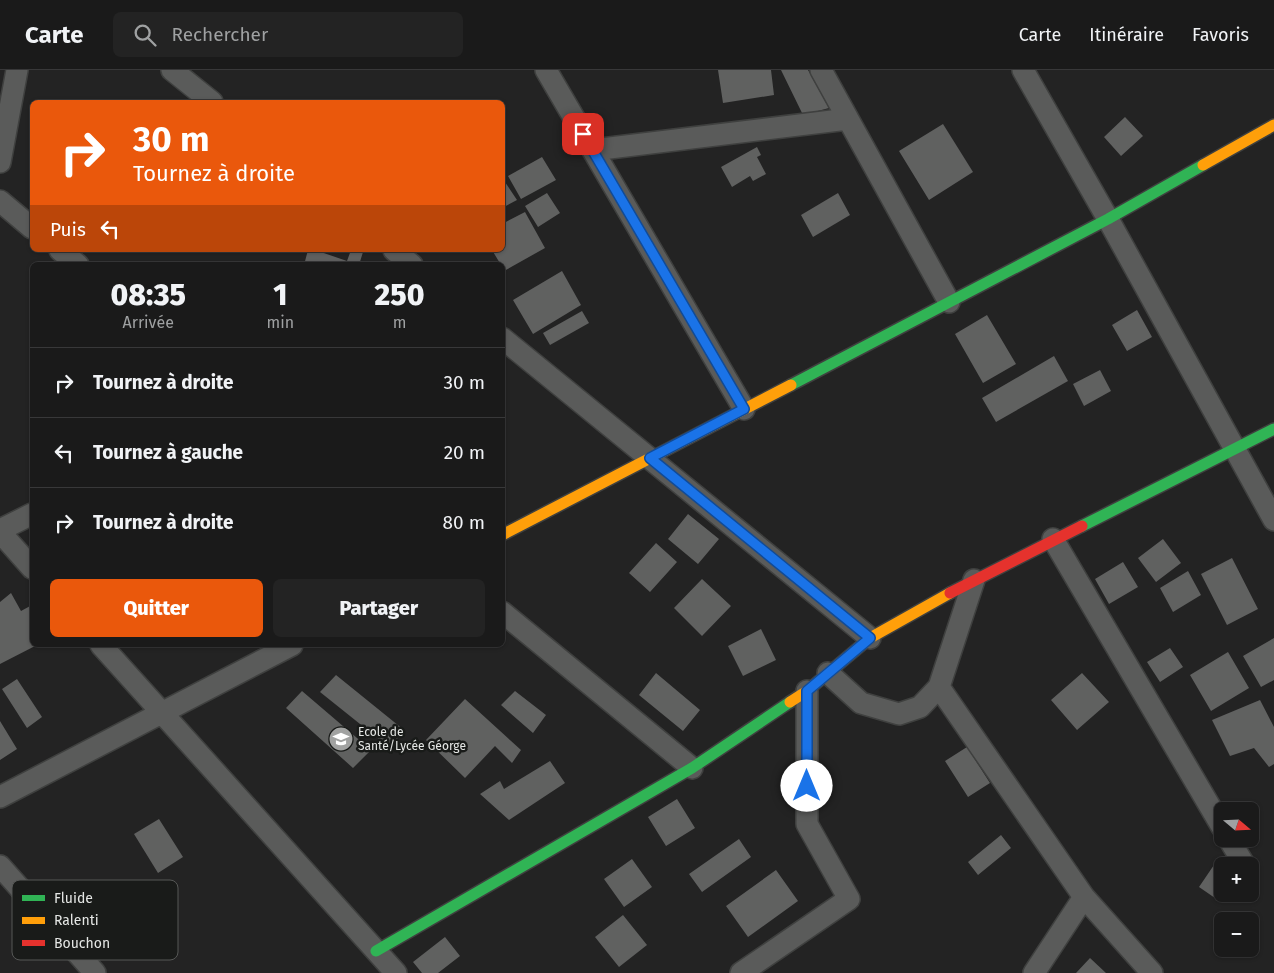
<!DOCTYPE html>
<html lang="fr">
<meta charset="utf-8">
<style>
:root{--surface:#1a1a1a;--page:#232323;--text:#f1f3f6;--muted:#9fa1a2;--line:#383839;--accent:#ea580c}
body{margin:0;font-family:"Fira Sans",sans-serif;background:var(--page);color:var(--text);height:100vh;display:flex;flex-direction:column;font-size:19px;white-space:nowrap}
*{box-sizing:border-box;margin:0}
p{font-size:16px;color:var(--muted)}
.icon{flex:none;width:28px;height:28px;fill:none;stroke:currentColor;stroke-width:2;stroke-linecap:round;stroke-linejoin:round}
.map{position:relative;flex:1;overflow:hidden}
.panel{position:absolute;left:30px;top:192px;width:475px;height:385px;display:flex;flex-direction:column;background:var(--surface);border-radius:8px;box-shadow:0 1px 4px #0004,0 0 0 1px var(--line)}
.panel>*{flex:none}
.top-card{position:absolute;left:30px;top:30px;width:475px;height:152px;border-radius:8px;box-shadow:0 1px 4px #0004,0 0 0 1px var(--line);background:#ea580c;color:#fff;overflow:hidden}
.needle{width:32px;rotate:109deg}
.tools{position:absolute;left:1214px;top:732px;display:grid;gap:10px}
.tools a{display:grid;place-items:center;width:45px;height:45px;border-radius:8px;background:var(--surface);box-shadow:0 1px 4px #0004,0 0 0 1px var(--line);font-size:25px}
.pin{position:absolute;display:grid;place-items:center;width:42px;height:42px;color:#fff;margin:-21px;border-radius:10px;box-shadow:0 2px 8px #0006}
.me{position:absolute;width:55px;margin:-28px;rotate:0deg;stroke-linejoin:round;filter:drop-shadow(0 0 4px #0008)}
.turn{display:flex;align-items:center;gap:18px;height:105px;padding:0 20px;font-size:22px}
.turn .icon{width:65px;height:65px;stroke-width:2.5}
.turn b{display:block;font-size:35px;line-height:42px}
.then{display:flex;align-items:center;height:48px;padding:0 20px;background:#0003;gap:10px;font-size:19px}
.eta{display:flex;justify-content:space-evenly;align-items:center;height:85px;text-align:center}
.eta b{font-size:30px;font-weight:800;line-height:35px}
.button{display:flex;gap:10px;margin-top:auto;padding:10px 20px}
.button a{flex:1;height:58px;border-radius:8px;background:var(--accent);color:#fff;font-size:20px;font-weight:800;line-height:58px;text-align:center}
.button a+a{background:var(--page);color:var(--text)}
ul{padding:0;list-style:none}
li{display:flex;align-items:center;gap:15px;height:70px;padding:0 20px;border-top:1px solid var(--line)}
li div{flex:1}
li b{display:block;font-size:19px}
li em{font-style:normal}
header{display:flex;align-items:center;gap:30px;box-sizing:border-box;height:70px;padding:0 25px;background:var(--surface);border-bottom:1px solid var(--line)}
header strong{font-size:24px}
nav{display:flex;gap:28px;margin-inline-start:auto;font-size:18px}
.search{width:350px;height:45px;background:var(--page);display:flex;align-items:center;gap:12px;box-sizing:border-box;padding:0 18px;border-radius:8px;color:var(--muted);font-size:19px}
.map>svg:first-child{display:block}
.building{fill:#606160}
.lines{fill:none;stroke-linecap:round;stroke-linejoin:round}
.street-casing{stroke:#3f403f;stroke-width:24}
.fast-casing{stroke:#3f403f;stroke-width:14}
.slow-casing{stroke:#3f403f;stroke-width:14}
.jam-casing{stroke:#3f403f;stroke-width:14}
.street{stroke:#5a5b5a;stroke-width:21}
.fast{stroke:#30b455;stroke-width:11}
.slow{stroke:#ff9f0a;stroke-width:11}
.jam{stroke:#e5322d;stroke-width:11}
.route-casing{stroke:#114b97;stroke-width:12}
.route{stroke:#1a73e8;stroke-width:9}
.labels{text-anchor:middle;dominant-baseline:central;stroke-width:5;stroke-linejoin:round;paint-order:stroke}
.poi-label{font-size:12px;fill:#e5e7e5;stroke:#191b19;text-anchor:start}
.key{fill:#191b19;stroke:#565856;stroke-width:1}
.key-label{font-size:14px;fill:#e5e7e5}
</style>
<header>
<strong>Carte</strong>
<div class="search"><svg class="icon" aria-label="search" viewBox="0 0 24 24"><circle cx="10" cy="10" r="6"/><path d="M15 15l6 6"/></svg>Rechercher</div>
<nav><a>Carte</a><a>Itinéraire</a><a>Favoris</a></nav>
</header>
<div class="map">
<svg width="1274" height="903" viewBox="0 0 1274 903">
<rect width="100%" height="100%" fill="#232323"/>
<!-- building -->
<path class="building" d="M718 0H771L774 25 723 33Z
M781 0H808L829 38 803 45Z
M1125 47 1143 66 1121 86 1104 67Z
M943 54 973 102 929 130 899 81Z
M757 77 761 85 757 87 766 104 753 111 750 106 732 117 721 97Z
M542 87 556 110 521 129 508 106Z
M505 112 517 130 502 138V113Z
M547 123 560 143 538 157 525 136Z
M838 123 850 145 813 167 801 145Z
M525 142 545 178 504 201 502 195H501L492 180H502V154Z
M308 180H315L347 191 351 180 363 182 359 195H304Z
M562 201 581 235 533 264 513 230Z
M1137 240 1152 267 1127 281 1112 255Z
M582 241 589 253 550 275 543 263Z
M987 245 1016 294 983 313 955 264Z
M1054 286 1068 311 996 352 982 328Z
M1100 300 1111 321 1084 336 1073 314Z
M688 444 719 469 698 494 668 469Z
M1163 469 1181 493 1156 512 1138 488Z
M656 473 677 492 650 522 629 503Z
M1232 488 1258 539 1227 555 1201 504Z
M1123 492 1138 517 1109 534 1095 509Z
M1188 501 1201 525 1173 542 1160 518Z
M702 509 731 536 702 566 674 538Z
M11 523 21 541 32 535V575H37L0 594V532Z
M761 559 776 590 743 606 728 576Z
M1274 568V610L1261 617 1243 586Z
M1170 578 1183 597 1160 612 1147 592Z
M1228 582 1249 618 1211 641 1190 605Z
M656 603 700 640 683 661 639 625Z
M1082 603 1109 632 1077 660 1051 630Z
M336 605 404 660 390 678 320 622Z
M17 609 42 647 27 658 2 619Z
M302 621 371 680 353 698 286 638Z
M515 621 546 645 533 663 501 635Z
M465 629 521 680 512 693 495 676 465 708 426 670Z
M1260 630 1274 657V694L1269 697 1254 678 1230 686 1212 650Z
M0 651 17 679 0 690Z
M967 677 990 713 968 727 945 691Z
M550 691 565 713 509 750 480 724 500 711 504 719Z
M677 729 695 758 666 776 648 747Z
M159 749 183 787 158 803 134 764Z
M1001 765 1011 778 978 805 968 792Z
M739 769 751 787 702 822 689 804Z
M632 789 652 817 624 837 604 809Z
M1216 792 1222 797V817L1215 828 1199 817Z
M776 800 798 831 748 867 726 836Z
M623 845 647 875 619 897 595 867Z
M445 867 460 886 438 903H422L413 892Z
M1090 888 1106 903H1076Z"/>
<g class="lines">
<defs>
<path id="street" d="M172 0 212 32
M546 0 744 339
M821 0 949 232
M1023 0 1108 149 1274 450
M593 80 848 49
M0 92 17 0
M0 131 32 158
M60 180 78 195
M394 180 412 195
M502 268 870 568
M0 460 32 444
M0 462 32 498
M1053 469 1222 757
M502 542 692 698
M101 575 396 903
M828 603 861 633 899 644 920 637 939 617 974 510
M939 617 1084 827 1152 903
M0 727 292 575
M1229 769 1245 796
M0 796 95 903
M741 903 849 829 807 754V621
M1034 903 1084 827"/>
<path id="fast" d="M791 315 1108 149 1203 95
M1082 456 1274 359
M376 881 692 698 790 632"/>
<path id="slow" d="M1203 95 1274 55
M502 465 791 315
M790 632 807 621 870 568 950 523"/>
<path id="jam" d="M950 523 1082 456"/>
</defs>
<!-- street casing -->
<use href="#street" class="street-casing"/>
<!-- fast casing -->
<use href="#fast" class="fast-casing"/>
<!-- slow casing -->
<use href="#slow" class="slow-casing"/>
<!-- jam casing -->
<use href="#jam" class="jam-casing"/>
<!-- street -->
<use href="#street" class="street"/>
<!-- fast -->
<use href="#fast" class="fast"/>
<!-- slow -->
<use href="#slow" class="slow"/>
<!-- jam -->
<use href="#jam" class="jam"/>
</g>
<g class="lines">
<defs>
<path id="route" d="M583 64 744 339 650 388 870 568 807 621V716"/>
</defs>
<!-- route casing -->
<use href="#route" class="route-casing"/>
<!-- route -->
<use href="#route" class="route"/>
</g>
<!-- icons -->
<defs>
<symbol id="school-disc" viewBox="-11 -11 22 22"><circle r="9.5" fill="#a1a2a1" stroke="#191b19"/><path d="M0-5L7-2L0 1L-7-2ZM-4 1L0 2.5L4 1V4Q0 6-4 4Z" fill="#fff"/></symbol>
</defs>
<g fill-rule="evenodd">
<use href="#school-disc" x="327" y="655" width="28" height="28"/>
</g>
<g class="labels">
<!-- poi labels -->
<g class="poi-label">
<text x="358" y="662">Ecole de<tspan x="358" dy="14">Santé/Lycée Géorge</tspan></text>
</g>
</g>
<!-- legend -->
<rect x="12" y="810" width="166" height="80" rx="8" class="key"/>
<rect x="22" y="825" width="23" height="6" fill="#30b455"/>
<rect x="22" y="847" width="23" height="7" fill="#ff9f0a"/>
<rect x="22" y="870" width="23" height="6" fill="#e5322d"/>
<g class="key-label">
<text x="54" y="833">Fluide</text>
<text x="54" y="855">Ralenti</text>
<text x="54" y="878">Bouchon</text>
</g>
</svg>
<div class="tools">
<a><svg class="needle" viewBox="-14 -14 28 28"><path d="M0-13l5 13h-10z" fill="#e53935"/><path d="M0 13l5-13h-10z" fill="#9fa1a2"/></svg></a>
<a>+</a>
<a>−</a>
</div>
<div class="pin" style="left:583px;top:64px;background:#d93025"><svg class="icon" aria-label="arrive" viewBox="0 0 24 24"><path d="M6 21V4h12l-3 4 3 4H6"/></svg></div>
<svg class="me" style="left:807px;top:716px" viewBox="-20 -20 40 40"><circle r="19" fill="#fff"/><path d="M0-13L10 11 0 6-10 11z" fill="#1a73e8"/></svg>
<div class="top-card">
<div class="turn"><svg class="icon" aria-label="right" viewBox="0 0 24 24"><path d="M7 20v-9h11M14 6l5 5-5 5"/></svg><div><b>30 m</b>Tournez à droite</div></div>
<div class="then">Puis<svg class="icon" aria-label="left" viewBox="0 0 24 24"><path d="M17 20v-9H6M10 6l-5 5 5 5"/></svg></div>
</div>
<section class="panel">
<div class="eta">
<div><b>08:35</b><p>Arrivée</p></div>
<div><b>1</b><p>min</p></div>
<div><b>250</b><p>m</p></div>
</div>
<ul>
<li><svg class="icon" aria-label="right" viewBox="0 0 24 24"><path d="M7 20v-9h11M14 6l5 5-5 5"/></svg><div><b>Tournez à droite</b></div><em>30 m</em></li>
<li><svg class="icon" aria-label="left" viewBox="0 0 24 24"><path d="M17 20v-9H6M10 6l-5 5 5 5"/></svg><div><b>Tournez à gauche</b></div><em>20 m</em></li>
<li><svg class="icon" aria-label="right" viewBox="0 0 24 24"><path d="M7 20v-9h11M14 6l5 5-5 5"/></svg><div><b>Tournez à droite</b></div><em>80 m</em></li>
</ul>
<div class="button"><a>Quitter</a><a>Partager</a></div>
</section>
</div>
